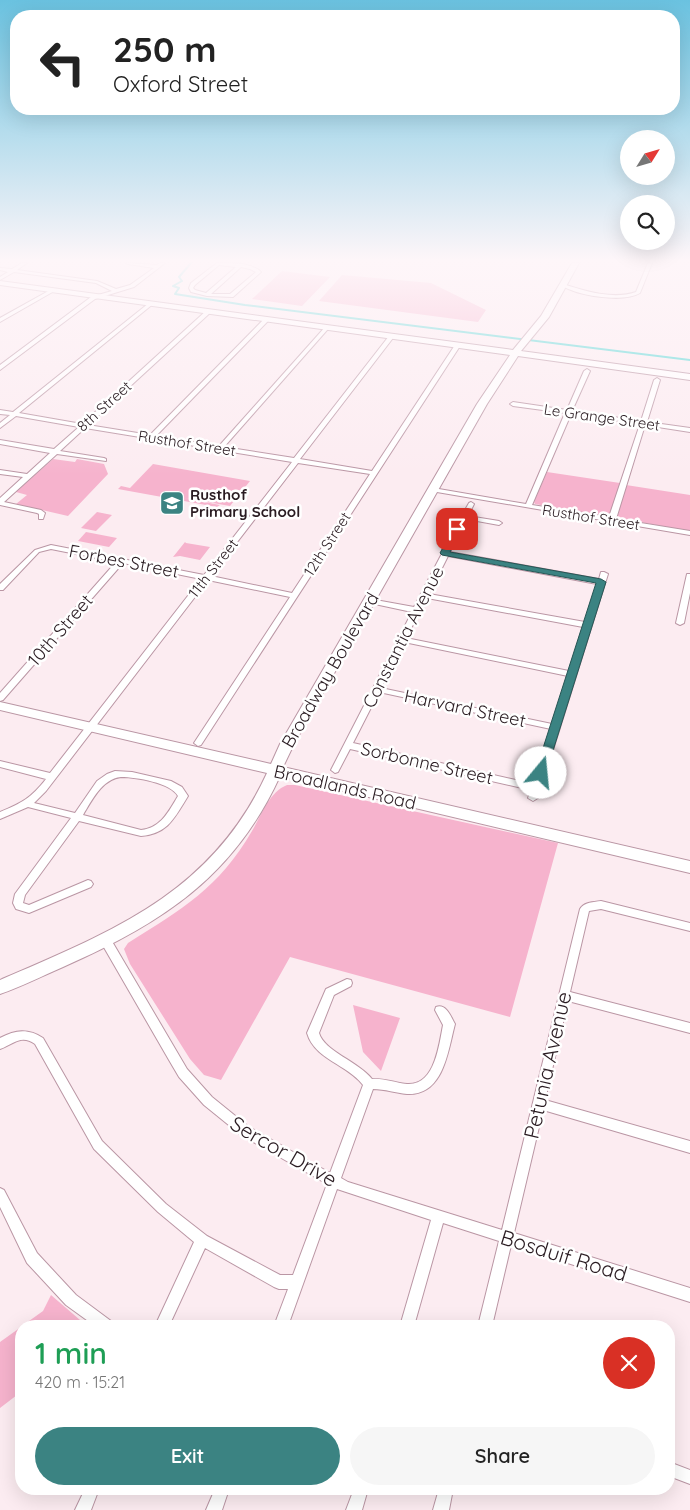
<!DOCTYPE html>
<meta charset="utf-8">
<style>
:root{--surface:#fff;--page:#f6f6f6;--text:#222;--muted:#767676;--accent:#3b8382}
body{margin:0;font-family:Quicksand,sans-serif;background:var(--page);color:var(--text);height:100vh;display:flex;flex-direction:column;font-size:19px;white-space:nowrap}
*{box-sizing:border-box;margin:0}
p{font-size:16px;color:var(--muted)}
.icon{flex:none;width:28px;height:28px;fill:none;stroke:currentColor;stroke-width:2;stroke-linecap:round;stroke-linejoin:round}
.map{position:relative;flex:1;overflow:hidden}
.details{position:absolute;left:15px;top:1320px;width:660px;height:175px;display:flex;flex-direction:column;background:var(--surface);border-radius:20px;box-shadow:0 5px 20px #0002}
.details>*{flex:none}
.banner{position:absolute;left:10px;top:10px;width:670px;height:105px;border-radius:20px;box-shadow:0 5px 20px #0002;background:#fff;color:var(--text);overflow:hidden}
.needle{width:32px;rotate:53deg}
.tools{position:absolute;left:620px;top:130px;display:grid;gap:10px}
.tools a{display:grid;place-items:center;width:55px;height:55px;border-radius:50%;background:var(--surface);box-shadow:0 5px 20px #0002;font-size:25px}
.pin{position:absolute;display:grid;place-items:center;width:42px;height:42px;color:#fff;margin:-21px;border-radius:10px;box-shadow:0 2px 8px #0006}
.me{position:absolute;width:55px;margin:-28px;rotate:17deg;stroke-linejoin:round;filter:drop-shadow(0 0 4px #0008)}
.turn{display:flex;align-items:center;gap:18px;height:105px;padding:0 20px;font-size:22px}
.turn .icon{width:65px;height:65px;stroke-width:2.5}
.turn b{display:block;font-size:35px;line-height:42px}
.round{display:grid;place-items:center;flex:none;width:52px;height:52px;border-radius:26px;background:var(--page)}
.head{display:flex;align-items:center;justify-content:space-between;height:85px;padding:0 20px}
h1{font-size:30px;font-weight:600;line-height:38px;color:#1e9e55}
.button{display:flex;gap:10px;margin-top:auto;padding:10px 20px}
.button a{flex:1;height:58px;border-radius:30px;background:var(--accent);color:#fff;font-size:20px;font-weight:600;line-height:58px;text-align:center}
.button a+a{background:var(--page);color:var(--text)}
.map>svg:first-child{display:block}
.green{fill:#f6b3cd}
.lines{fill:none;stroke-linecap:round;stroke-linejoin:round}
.stream{stroke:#4dd6d4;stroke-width:2}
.street-casing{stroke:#ba96a4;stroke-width:2}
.secondary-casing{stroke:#ba96a4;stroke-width:2}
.street{fill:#fff;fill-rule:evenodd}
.secondary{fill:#fff;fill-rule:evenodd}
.route{fill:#3b8382;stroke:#265554}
.labels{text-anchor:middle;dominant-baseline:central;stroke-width:5;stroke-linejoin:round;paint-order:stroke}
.far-street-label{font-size:15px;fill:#2a1c22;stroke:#fff}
.far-poi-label{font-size:15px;font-weight:bold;fill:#2a1c22;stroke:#fff;text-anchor:start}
.street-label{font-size:18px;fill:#2a1c22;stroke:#fff}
.near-street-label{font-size:21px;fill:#2a1c22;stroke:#fff}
</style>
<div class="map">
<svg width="690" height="1510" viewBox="0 0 690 1510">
<rect width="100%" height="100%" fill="#fcecf1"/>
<!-- green -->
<path class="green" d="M282 271 330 277 302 306 252 299Z
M342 275 431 283 486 310 478 322 319 301Z
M53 459 75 462 77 459 104 464 108 474 68 516 16 504 27 495 16 492Z
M153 464 250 481 230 506 184 498 220 505 217 507 118 489 121 486 130 488Z
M547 472 620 483 610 514 603 516 535 504 534 502Z
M626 485 690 495V531L617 518Z
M97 512 112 515 96 531 81 528Z
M86 532 117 538 109 547 78 541Z
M185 542 186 543 210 547 200 560 180 556 173 557Z
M287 785H295L558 843 510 1017 290 957 221 1080 204 1075 190 1059 130 964 124 949 128 943C182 909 219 888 252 831 261 816 269 792 287 785Z
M353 1005 400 1018 381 1071 363 1052Z
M51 1295 87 1326H22L43 1311Z
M21 1327V1396L17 1395 0 1408V1342Z"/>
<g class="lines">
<!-- stream -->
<path class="stream" d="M191 263 179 277 182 281 173 286 179 288 175 294 245 305 690 360"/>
<defs>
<path id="street" d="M22 263H27L17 270 97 281 116 289 130 285 154 268 128 264 126 263 157 265 160 263H165L134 287 95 299 0 370V365L91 297 112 291 96 283 14 272 0 280V277L8 272 0 270V268L12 269Z
M217 263C230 263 251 262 261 272L233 297 207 296 191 292 189 288 191 283ZM219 265 236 267 206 293 195 290 193 288 195 285ZM241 267 250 269 256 272 230 294H211Z
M648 263H652L640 293C623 303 577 296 561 285L563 284C585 291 613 300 636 292Z
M52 289 56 290 0 322V318Z
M149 303 153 304 19 413 82 424 207 310H211V312L88 425 150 435 264 319H268V321L156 436 219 446 326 326 328 327V329L224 447 294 458 389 336H393V338L300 459 372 471 455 345 460 346 201 745 198 746 194 743 290 597 208 580 46 791 34 803 75 813 97 781 107 774 115 771 132 772 171 781 182 787 188 796C175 817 168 834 141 836L79 821 25 895 23 903 29 905 88 880 91 881 93 884 91 887 29 913 16 909 13 903 15 894 71 818 28 807 0 819V812C22 803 31 798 46 779L0 767V761L50 773 201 579 123 563 3 700 0 701V693L116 562 51 549 39 552 3 590H0V584L35 550 51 545 204 575 292 462 85 428 60 451 104 458 106 459V461L57 454 4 502 41 510 45 513 43 519H39V514L37 513 0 505V498L23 477 0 474V470L27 474 50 453 0 444V440L54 449 79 427 16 416 0 428V423L10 415 0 414V410L13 412ZM298 463 370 474 292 593 211 576ZM121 777C136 777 171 783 178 796 169 811 161 828 141 830L83 815C92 800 102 779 121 777Z
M587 369 590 371 572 411 641 421 654 380 657 378 660 380 647 422 690 428V432L645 425 616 519 690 531V535L431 491 430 490 433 488 526 504 565 413 513 406 510 404 513 402 567 410 584 371ZM571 414 640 424 609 517 532 505Z
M471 502 474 504 468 516 499 521 502 523 499 525 466 519 450 552 599 579 601 572H604L608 574 538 798 533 801 528 798 531 790 350 749 338 772 335 773 331 770 412 612 370 603 366 601 370 599 414 607 461 517 469 503ZM448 556 597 584 585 622 429 594ZM427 598 583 627 569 671 406 638ZM404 642 568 676 552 724 381 688ZM379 692 551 729 533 784 353 743Z
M687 574H690V593L684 623 680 625 676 623Z
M601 901 690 923V931L601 909 589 911 570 992 690 1023V1033L568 1001 545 1100 690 1141V1153L543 1110 514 1233 690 1288V1302L511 1245 492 1326H478L499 1241 443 1223 414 1326H400L431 1220 337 1189 288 1326H274L288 1289H279L274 1287 205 1248 169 1326H155L194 1242 158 1212 94 1149 35 1044C21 1034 14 1044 0 1049V1038C15 1030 28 1028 43 1038L102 1141 166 1204 207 1236 280 1275H293L327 1184 241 1135 204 1105 179 1077 169 1060 102 944 101 941 102 938 106 937 110 938 187 1069 212 1097 249 1127 330 1173 363 1085C347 1064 315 1060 307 1033L326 989 347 979 351 980 352 983 351 986 334 995 319 1033C324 1051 359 1062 372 1079 384 1078 395 1083 407 1084 435 1086 439 1045 443 1025L435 1010 436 1007C446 1003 451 1017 455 1024 448 1050 444 1096 407 1094 396 1093 385 1089 373 1089L341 1178 348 1182 502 1230 580 909C584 902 594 902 601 901Z
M0 1188 4 1190 37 1253 76 1295 111 1321 113 1326H95L66 1305 27 1263 0 1207Z
M669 1462 690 1470V1484L669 1476Z
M85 1489H99L91 1510H75Z
M215 1489H229L222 1510H206Z
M354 1489H368L362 1510H346Z
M439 1489H453L449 1510H433Z"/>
<path id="secondary" d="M572 263H579L549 317 521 351 690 374V380L518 356 487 404 294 744 283 767 690 861V873L280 776C234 877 161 924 63 967 42 976 21 987 0 994V980C113 931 212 893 267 773L0 710V702L271 764 280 744 477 404 510 355 0 285V281L513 350 541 316Z"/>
</defs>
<!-- street casing -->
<use href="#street" class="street-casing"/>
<!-- secondary casing -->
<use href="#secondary" class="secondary-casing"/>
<!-- street -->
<use href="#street" class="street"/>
<!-- secondary -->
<use href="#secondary" class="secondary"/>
</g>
<!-- sky -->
<linearGradient id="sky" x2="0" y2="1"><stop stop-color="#6ac2e0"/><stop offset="0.55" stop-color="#fef6f9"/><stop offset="1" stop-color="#fef6f9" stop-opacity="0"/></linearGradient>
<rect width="690" height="474" fill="url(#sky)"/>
<!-- route -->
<path class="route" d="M454 527H457L462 529 450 552 601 579 606 582 545 776 541 777 535 773 596 583 442 555 440 553Z"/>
<!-- icons -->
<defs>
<symbol id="school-square" viewBox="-11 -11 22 22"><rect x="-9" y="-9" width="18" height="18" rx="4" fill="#3b8382" stroke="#fff"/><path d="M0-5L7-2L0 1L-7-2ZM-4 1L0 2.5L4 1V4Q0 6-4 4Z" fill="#fff"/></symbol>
</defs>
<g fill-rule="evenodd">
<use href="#school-square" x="158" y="489" width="28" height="28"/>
</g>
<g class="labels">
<!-- far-street labels -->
<g class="far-street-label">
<text transform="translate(104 406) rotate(-42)">8th Street</text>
<text transform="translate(602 417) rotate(8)">Le Grange Street</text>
<text transform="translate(187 443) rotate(9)">Rusthof Street</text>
<text transform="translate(591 517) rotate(9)">Rusthof Street</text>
<text transform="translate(327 544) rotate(-57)">12th Street</text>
<text transform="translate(213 568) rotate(-52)">11th Street</text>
</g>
<!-- far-poi labels -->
<g class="far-poi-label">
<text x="190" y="494">Rusthof<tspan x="190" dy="17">Primary School</tspan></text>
</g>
<!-- street labels -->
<g class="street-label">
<text transform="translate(124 561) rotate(11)">Forbes Street</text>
<text transform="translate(60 630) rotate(-49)">10th Street</text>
<text transform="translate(403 637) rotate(-63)">Constantia Avenue</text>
<text transform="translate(330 670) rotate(-60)">Broadway Boulevard</text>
<text transform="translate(465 708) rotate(12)">Harvard Street</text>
<text transform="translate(427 763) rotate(13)">Sorbonne Street</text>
<text transform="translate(345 787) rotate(13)">Broadlands Road</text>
</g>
<!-- near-street labels -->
<g class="near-street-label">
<text transform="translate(547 1065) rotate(-77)">Petunia Avenue</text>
<text transform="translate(284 1151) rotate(30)">Sercor Drive</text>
<text transform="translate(564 1255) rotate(17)">Bosduif Road</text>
</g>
</g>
</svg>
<div class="tools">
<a><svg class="needle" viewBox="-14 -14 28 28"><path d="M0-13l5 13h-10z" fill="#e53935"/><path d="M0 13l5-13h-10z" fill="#767676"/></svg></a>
<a><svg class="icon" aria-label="search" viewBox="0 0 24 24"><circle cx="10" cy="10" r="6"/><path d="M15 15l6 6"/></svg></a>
</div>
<div class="pin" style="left:457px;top:529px;background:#d93025"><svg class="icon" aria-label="arrive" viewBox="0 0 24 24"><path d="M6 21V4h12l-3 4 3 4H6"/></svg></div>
<svg class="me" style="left:541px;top:773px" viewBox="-20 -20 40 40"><circle r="19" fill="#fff"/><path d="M0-13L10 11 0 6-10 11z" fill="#3b8382"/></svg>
<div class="banner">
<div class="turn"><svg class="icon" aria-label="left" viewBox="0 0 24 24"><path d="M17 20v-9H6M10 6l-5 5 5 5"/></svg><div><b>250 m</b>Oxford Street</div></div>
</div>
<section class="details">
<div class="head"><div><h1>1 min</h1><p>420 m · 15:21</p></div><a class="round" style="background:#d93025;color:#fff"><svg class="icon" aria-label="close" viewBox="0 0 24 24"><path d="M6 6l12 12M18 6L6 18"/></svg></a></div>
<div class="button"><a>Exit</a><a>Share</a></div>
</section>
</div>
